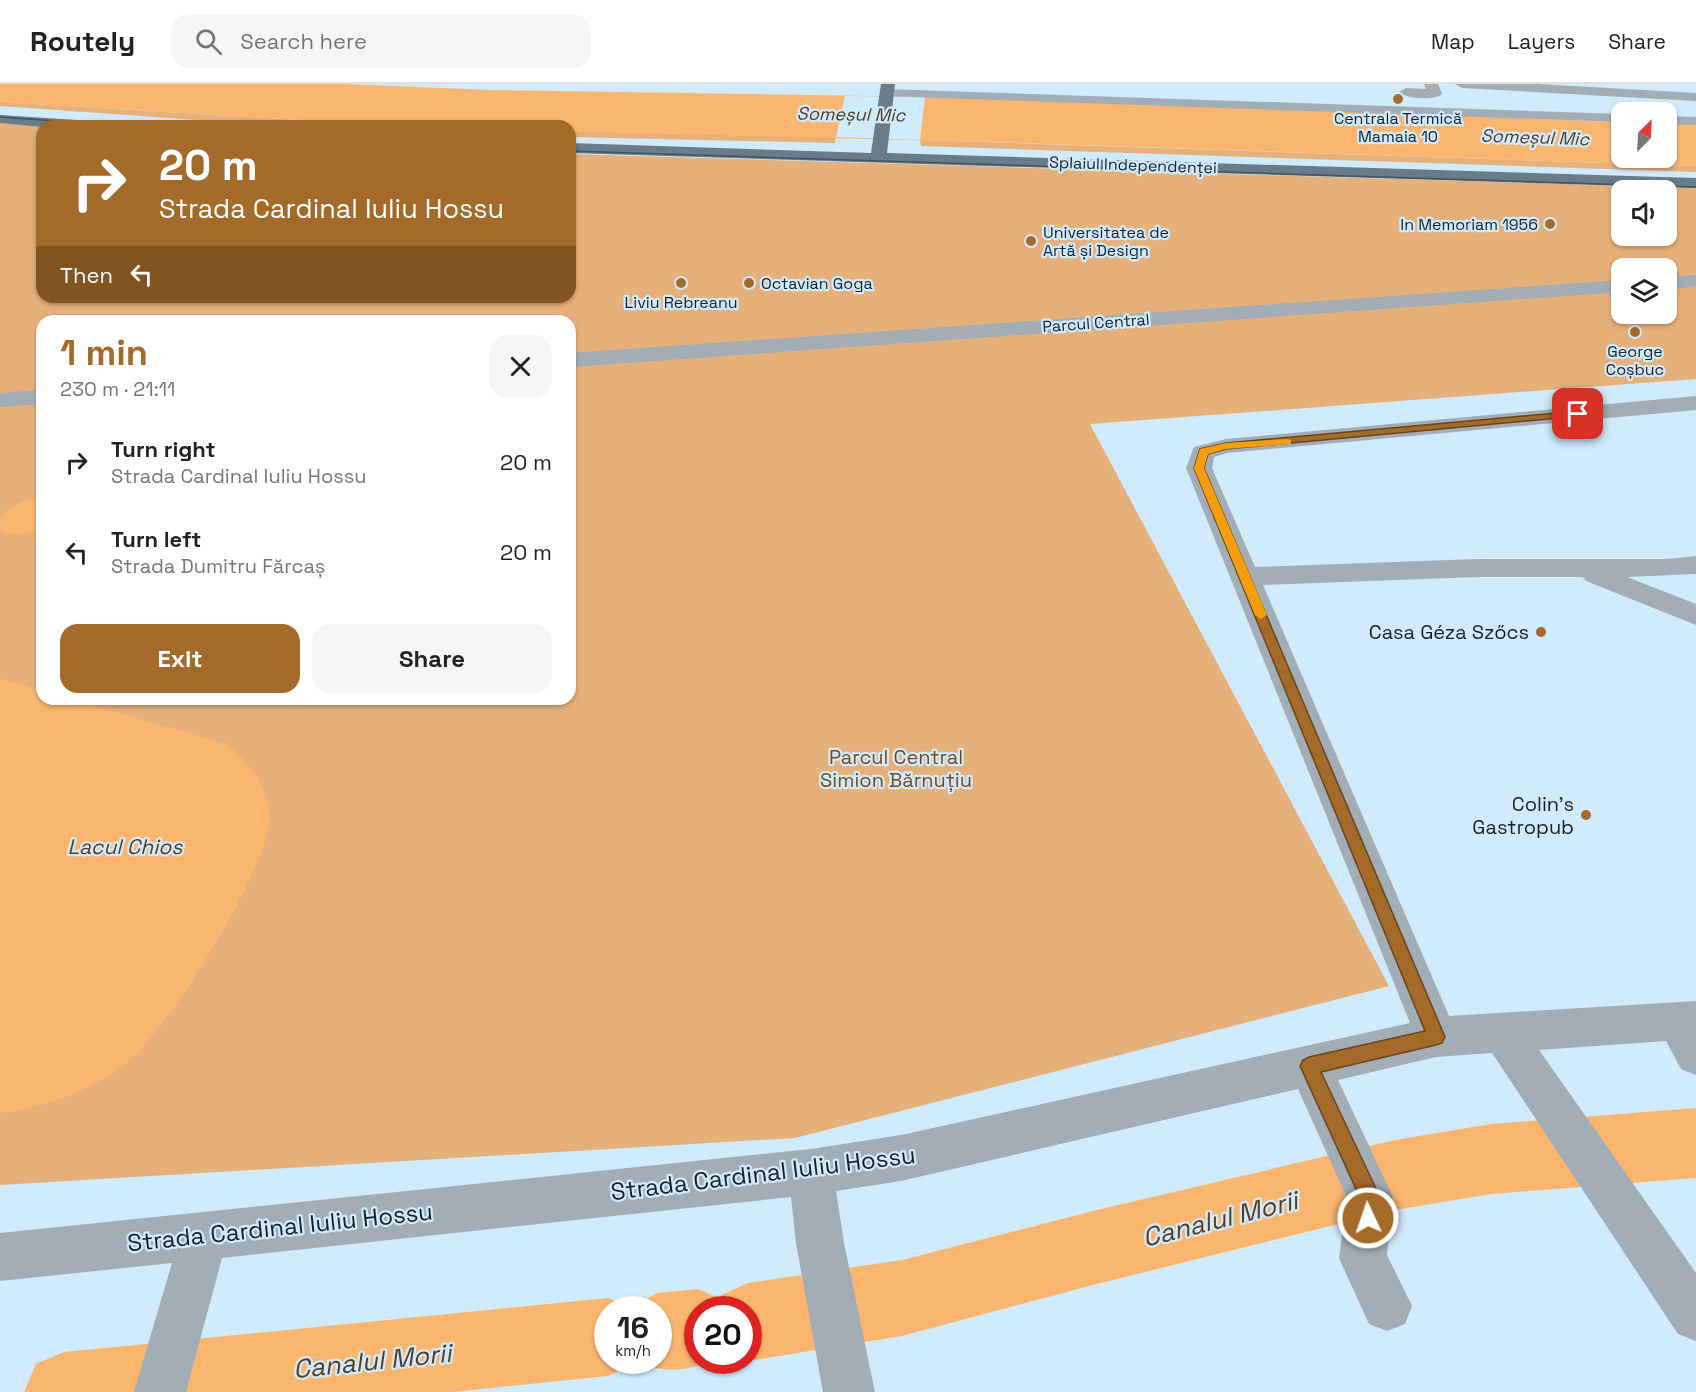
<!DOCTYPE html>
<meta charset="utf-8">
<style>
:root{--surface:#fff;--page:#f6f6f6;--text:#222;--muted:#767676;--line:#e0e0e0;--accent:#a36a29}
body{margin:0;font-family:"Space Grotesk",sans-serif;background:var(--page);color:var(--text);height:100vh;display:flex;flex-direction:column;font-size:22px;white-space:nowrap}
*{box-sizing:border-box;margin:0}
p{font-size:20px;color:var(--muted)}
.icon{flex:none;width:33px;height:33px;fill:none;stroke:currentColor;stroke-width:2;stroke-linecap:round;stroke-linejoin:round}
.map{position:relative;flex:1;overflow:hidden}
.sheet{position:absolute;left:36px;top:231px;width:540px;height:390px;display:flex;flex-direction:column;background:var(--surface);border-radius:18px;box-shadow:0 2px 4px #0004}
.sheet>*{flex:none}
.top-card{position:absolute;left:36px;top:36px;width:540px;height:183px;border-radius:18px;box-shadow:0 2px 4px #0004;background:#a36a29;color:#fff;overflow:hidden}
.needle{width:39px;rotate:24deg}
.controls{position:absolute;left:1611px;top:18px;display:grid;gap:12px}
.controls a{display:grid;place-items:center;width:66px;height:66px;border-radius:12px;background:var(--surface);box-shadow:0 2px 4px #0004;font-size:30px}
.speed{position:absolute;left:594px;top:1212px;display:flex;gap:12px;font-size:30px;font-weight:700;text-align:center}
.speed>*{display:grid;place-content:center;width:78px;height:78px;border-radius:50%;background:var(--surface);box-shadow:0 2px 4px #0004;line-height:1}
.speed small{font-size:15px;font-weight:400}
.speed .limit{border:9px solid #d22;background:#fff;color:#111}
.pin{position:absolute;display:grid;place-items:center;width:51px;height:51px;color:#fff;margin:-26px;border-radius:12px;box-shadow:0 3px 9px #0006}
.me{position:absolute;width:66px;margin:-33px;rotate:357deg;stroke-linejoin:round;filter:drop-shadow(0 0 4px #0008)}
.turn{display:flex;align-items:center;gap:21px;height:126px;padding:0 24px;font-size:27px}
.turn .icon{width:78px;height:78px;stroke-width:2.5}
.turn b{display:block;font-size:42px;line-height:51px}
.then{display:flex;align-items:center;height:57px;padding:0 24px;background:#0003;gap:12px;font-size:22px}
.round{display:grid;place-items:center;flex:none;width:63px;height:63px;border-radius:18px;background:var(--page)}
.summary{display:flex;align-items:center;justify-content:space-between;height:102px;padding:0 24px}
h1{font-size:36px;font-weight:700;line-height:45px;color:var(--accent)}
.primary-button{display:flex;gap:12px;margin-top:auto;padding:12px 24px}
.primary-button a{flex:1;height:69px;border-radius:18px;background:var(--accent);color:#fff;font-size:24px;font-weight:700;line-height:69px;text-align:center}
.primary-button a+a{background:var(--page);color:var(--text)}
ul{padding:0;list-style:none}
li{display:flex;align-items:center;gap:18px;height:90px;padding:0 24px}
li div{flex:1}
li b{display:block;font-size:22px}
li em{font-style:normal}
header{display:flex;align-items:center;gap:36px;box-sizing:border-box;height:84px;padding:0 30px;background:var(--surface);border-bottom:2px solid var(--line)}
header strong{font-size:28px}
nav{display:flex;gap:33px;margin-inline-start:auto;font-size:21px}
.search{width:420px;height:54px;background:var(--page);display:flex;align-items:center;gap:15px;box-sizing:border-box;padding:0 21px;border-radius:18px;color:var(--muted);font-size:22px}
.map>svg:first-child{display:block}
.green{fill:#e5b07a;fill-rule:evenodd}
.water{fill:#fab66f}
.pier{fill:#d1ebfe}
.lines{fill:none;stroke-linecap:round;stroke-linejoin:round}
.canal{fill:#fab66f;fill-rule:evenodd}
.minor{fill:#a2adb5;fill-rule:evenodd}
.major{fill:#687c8a;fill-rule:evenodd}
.tram{stroke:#46545e;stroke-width:1.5}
.route{fill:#a36a29;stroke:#6a451b;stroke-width:1.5}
.slow{fill:#f59e0b}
.poi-dot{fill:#a36a29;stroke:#d1ebfe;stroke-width:2}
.labels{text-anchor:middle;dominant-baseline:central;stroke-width:4.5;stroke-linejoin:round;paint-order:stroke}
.far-poi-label{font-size:16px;fill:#162027;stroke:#d1ebfe}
.far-street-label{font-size:16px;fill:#162027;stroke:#d1ebfe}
.far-water-label{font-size:18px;font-style:italic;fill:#583c1e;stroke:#d1ebfe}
.poi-label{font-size:20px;fill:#162027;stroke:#d1ebfe;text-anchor:end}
.park-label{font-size:20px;fill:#784b16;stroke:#d1ebfe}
.water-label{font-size:21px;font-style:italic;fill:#583c1e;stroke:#d1ebfe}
.near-street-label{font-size:24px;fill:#162027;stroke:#d1ebfe}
.near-water-label{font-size:26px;font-style:italic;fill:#583c1e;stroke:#d1ebfe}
</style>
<header>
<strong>Routely</strong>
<div class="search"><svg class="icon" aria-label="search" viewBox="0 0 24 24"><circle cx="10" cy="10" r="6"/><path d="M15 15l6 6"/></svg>Search here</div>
<nav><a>Map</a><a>Layers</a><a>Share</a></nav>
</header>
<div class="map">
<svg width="1696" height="1308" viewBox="0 0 1696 1308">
<rect width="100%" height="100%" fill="#d1ebfe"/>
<!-- green -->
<path class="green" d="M0 18 399 42H279L0 22Z
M0 39 42 42V213H570V70L1696 104V295L1090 340 1389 902 795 1054 0 1101ZM1622 106H1666V152H1622ZM1622 184H1666V230H1622ZM42 237H570V615H42Z
M570 47 836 53 835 59 570 53Z
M920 56 1696 82V88L921 62Z"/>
<!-- water -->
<path class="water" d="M0 0H347L490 6 934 13 1621 38 1622 74H1666L1667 39 1696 40V82L1018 59 570 47V42H399L0 18Z
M42 412V446L17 451 1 446 0 434C10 421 26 415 42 412Z
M0 595 42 607V615H70L227 660C250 679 270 704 269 736 268 785 168 945 129 977 95 1005 44 1024 0 1029Z"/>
<!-- pier -->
<path class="pier" d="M845 12 925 13 920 56 836 53Z"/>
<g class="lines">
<!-- canal -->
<path class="canal" d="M1696 1024V1094L1491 1110 1395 1126 1097 1200 902 1252 748 1277V1226H698V1276H713C686 1288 663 1289 637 1278L608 1292 453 1308H24L36 1280 64 1268 608 1214 629 1223 658 1209 698 1205 719 1214 721 1211 748 1199 902 1176 1097 1126 1395 1056 1491 1040ZM608 1226H658V1276H608Z"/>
<!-- minor -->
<path class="minor" d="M1424 0H1438L1442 10C1434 17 1407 15 1399 8L1406 4 1426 5Z
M1455 0H1538L1696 9V17L1462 4Z
M885 5 1622 30V38L880 12V6Z
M1666 32 1696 33V41H1666Z
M1696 191V203L1666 205V193Z
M1622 196V208L570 283V269Z
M42 306V320L0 323V309Z
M1696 312V326L1227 369 1214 373 1212 384 1255 483 1477 475H1668L1696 472V490L1627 493 1696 520V541L1586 497 1583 493H1477L1263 501 1449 932 1696 917V991L1681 985 1666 957 1539 966 1696 1189V1257L1678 1250 1492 969 1436 973 1338 996 1393 1113 1387 1171 1412 1222 1405 1240 1387 1247 1369 1240 1339 1174 1347 1114 1298 1005 901 1097 836 1107 844 1159 875 1308H823L796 1159 791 1113 222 1174 186 1308H134L172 1179 0 1197V1149L811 1065 901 1051 1410 939 1186 384 1194 363 1226 355Z"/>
<!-- major -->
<path class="major" d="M881 0H895L887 69 1696 94V104L570 69V59L871 69Z
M0 31 92 37 100 42 42 43 0 39Z"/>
<!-- tram -->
<path class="tram" d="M0 33 125 42
M570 67 1696 103"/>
</g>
<!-- route -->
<path class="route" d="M1578 327 1583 330 1581 332 1226 365 1208 370 1204 384 1445 953 1442 959 1436 961 1321 988 1380 1113 1375 1140 1368 1143 1361 1140 1358 1134 1360 1114 1300 982 1303 976 1309 973 1425 947 1194 384 1200 365 1226 359Z"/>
<!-- slow -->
<path class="slow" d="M1287 355 1291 356V360L1226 365 1208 370 1204 384 1267 531 1261 535 1255 531 1194 384 1200 365 1226 359Z"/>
<!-- markers -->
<g class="poi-dot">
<circle cx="1398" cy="15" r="6"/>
<circle cx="1550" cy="140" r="6"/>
<circle cx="1031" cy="157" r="6"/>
<circle cx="681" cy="199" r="6"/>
<circle cx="749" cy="199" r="6"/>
<circle cx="1635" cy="248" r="6"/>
<circle cx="1541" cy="548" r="6"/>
<circle cx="1586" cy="731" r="6"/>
</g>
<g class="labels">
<!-- far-poi labels -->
<g class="far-poi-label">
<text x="1398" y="34">Centrala Termică<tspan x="1398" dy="18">Mamaia 10</tspan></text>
<text x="1538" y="140" text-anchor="end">In Memoriam 1956</text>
<text x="1043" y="148" text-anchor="start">Universitatea de<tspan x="1043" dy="18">Artă și Design</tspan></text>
<text x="761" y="199" text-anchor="start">Octavian Goga</text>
<text x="681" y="218">Liviu Rebreanu</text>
<text x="1635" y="267">George<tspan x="1635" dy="18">Coșbuc</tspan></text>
</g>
<!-- far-street labels -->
<g class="far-street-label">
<text transform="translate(1133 81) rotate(2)">Splaiul Independenței</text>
<text transform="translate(1096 239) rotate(-4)">Parcul Central</text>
</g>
<!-- far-water labels -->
<g class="far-water-label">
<text transform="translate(851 30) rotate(1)">Someșul Mic</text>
<text transform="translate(1535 53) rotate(2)">Someșul Mic</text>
</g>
<!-- poi labels -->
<g class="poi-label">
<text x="1529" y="548">Casa Géza Szőcs</text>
<text x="1574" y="720">Colin's<tspan x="1574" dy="23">Gastropub</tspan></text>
</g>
<!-- park labels -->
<g class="park-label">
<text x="896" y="673">Parcul Central<tspan x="896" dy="23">Simion Bărnuțiu</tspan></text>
</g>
<!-- water labels -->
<g class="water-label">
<text x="125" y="762">Lacul Chios</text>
</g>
<!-- near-street labels -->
<g class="near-street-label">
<text transform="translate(763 1089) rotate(-7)">Strada Cardinal Iuliu Hossu</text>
<text transform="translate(280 1143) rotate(-6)">Strada Cardinal Iuliu Hossu</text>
</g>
<!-- near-water labels -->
<g class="near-water-label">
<text transform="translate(1220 1135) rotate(-14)">Canalul Morii</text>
<text transform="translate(372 1277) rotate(-6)">Canalul Morii</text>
</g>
</g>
</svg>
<div class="controls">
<a><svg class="needle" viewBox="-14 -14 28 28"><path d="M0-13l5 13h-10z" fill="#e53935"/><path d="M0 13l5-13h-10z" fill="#767676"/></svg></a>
<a><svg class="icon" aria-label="sound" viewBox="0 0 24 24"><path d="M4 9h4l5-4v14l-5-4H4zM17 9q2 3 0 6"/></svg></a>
<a><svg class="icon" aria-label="layers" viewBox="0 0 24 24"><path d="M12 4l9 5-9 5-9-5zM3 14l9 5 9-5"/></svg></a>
</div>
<div class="speed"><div>16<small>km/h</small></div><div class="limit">20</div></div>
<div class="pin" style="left:1578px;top:330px;background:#d93025"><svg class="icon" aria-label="arrive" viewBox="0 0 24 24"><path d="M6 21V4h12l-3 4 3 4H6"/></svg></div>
<svg class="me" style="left:1368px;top:1134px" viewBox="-20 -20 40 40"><circle r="17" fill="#a36a29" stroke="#fff" stroke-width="3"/><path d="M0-11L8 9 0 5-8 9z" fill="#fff"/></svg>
<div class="top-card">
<div class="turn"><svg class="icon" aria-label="right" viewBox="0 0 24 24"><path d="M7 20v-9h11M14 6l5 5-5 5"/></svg><div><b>20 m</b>Strada Cardinal Iuliu Hossu</div></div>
<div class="then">Then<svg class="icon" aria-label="left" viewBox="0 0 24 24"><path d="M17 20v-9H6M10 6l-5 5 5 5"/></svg></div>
</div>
<section class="sheet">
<div class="summary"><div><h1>1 min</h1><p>230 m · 21:11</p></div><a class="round"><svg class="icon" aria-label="close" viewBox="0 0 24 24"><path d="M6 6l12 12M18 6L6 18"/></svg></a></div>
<ul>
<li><svg class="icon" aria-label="right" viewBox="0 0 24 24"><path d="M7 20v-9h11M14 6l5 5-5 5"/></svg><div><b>Turn right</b><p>Strada Cardinal Iuliu Hossu</p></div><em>20 m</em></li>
<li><svg class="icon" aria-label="left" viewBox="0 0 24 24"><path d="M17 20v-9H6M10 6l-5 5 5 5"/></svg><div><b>Turn left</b><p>Strada Dumitru Fărcaș</p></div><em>20 m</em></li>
</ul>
<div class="primary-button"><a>Exit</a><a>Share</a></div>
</section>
</div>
